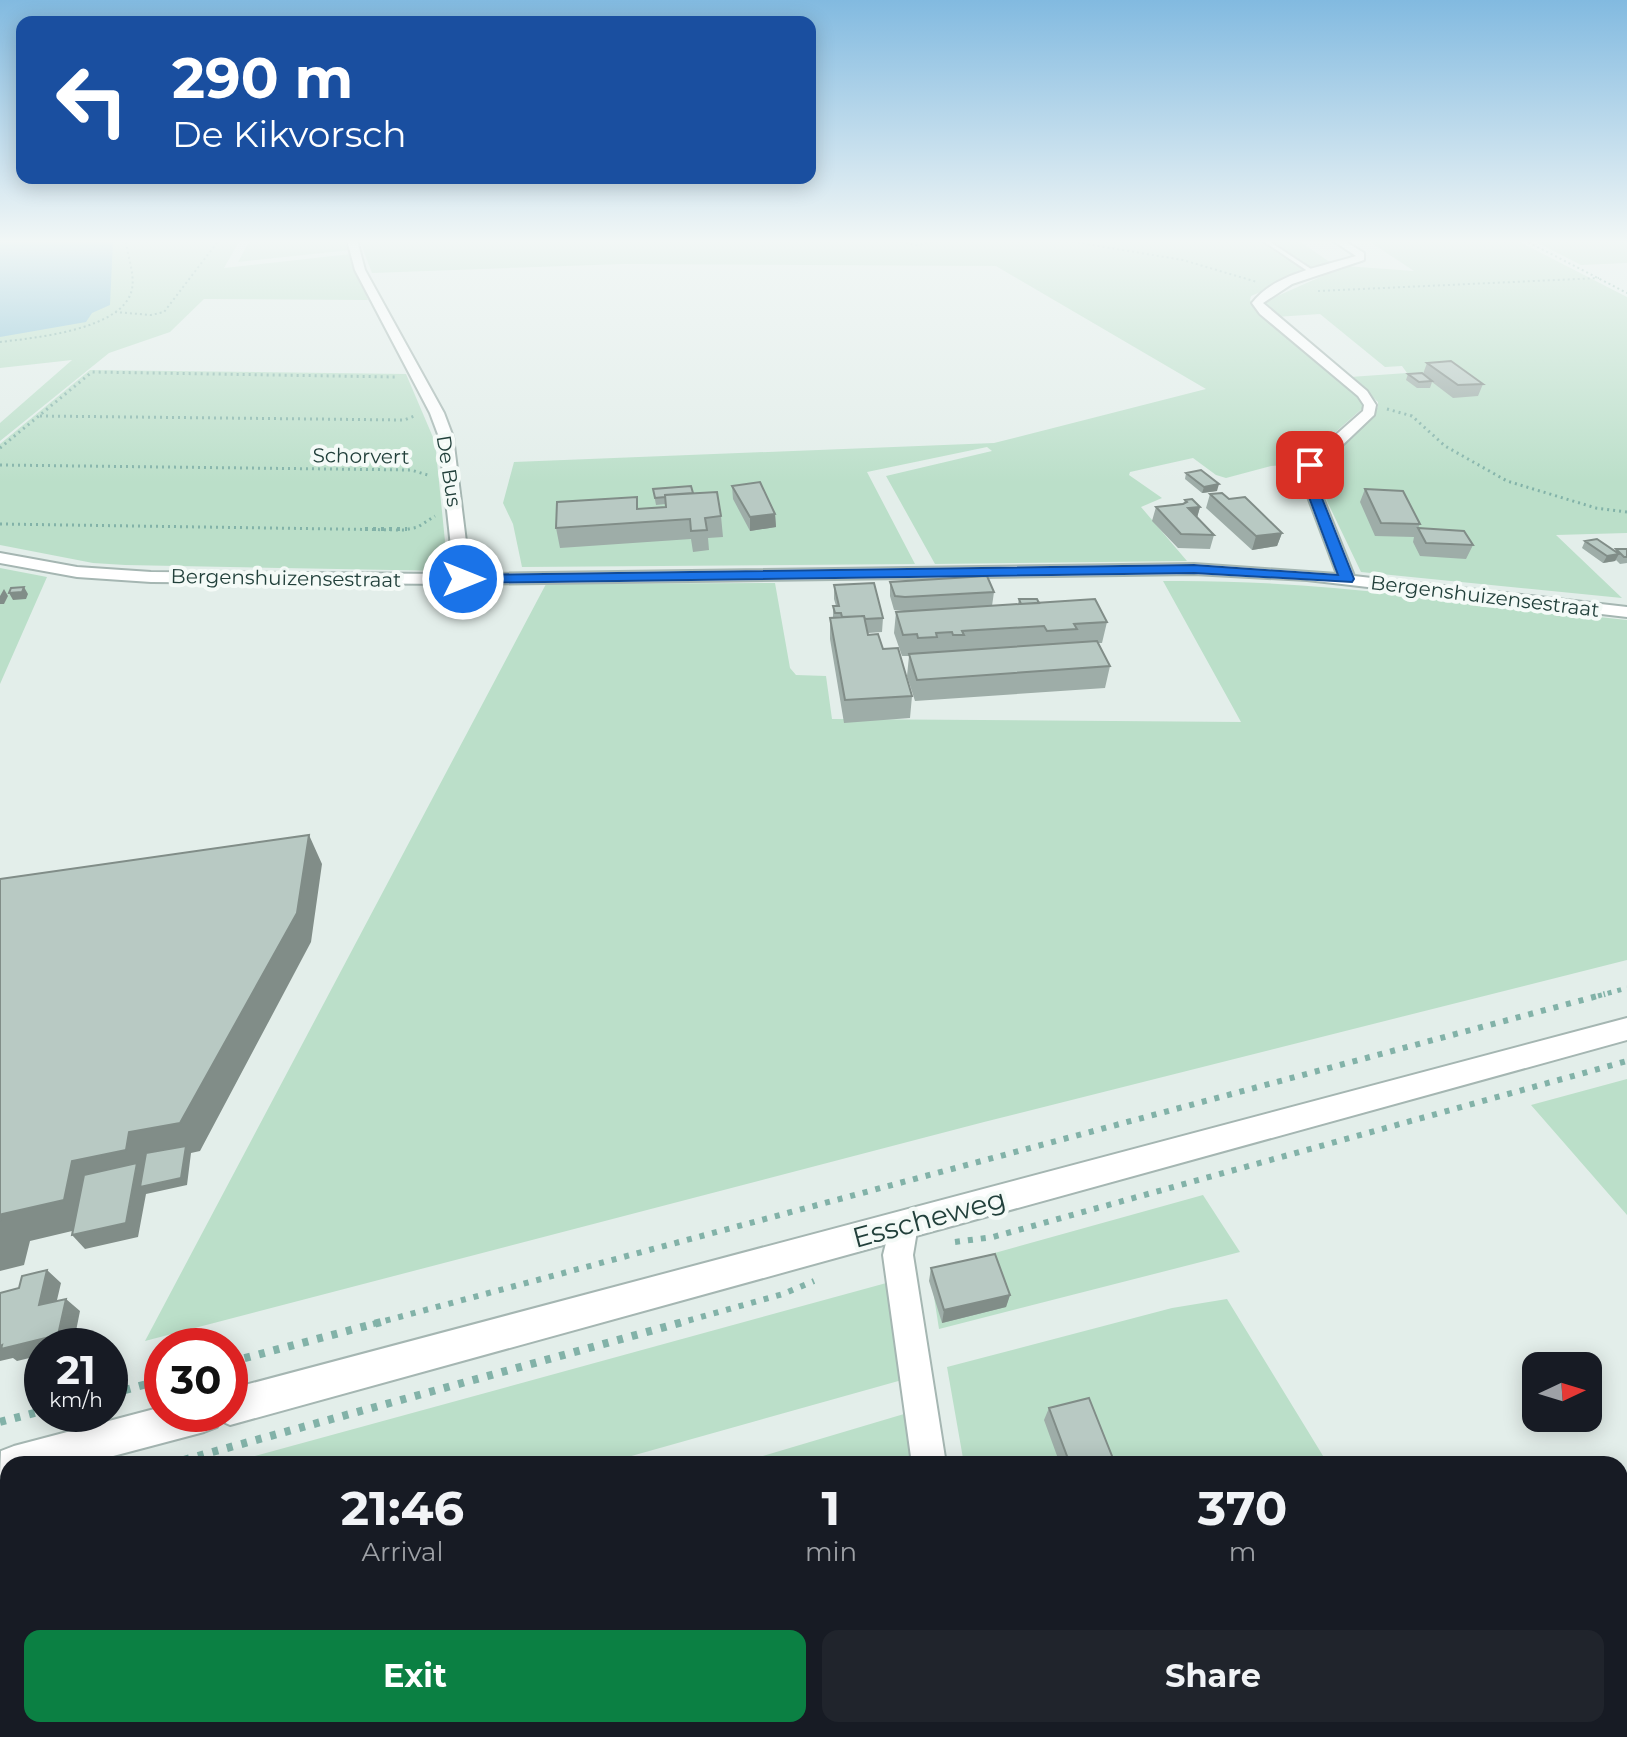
<!DOCTYPE html>
<style>
:root{--surface:#171b24;--page:#20242c;--text:#f1f3f6;--muted:#9ea1a6;--accent:#0b8043}
body{margin:0;font-family:Montserrat,sans-serif;background:var(--page);color:var(--text);height:100vh;display:flex;flex-direction:column;font-size:30px;white-space:nowrap}
*{box-sizing:border-box;margin:0}
p{font-size:26px;color:var(--muted)}
.icon{flex:none;width:44px;height:44px;fill:none;stroke:currentColor;stroke-width:2;stroke-linecap:round;stroke-linejoin:round}
.map{position:relative;flex:1;overflow:hidden}
.side{position:absolute;left:0px;top:1456px;width:1628px;height:282px;display:flex;flex-direction:column;background:var(--surface);border-radius:24px 24px 0 0;box-shadow:0 4px 20px #0003}
.side>*{flex:none}
.hud{position:absolute;left:16px;top:16px;width:800px;height:168px;border-radius:16px;box-shadow:0 4px 20px #0003;background:#1a4fa0;color:#fff;overflow:hidden}
.needle{width:52px;rotate:86deg}
.controls{position:absolute;left:1522px;top:1352px;display:grid;gap:16px}
.controls a{display:grid;place-items:center;width:80px;height:80px;border-radius:16px;background:var(--surface);box-shadow:0 4px 20px #0003;font-size:40px}
.speed{position:absolute;left:24px;top:1328px;display:flex;gap:16px;font-size:40px;font-weight:700;text-align:center}
.speed>*{display:grid;place-content:center;width:104px;height:104px;border-radius:50%;background:var(--surface);box-shadow:0 4px 20px #0003;line-height:1}
.speed small{font-size:20px;font-weight:400}
.speed .limit{border:12px solid #d22;background:#fff;color:#111}
.pin{position:absolute;display:grid;place-items:center;width:68px;height:68px;color:#fff;margin:-34px;border-radius:16px;box-shadow:0 4px 12px #0006}
.me{position:absolute;width:88px;margin:-44px;rotate:90deg;stroke-linejoin:round;filter:drop-shadow(0 0 6px #0008)}
.turn{display:flex;align-items:center;gap:28px;height:168px;padding:0 24px;font-size:36px}
.turn .icon{width:104px;height:104px;stroke-width:2.5}
.turn b{display:block;font-size:56px;line-height:68px}
.eta{display:flex;justify-content:space-evenly;align-items:center;height:136px;text-align:center}
.eta b{font-size:48px;font-weight:700;line-height:56px}
.button{display:flex;gap:16px;margin-top:auto;padding:16px 24px}
.button a{flex:1;height:92px;border-radius:16px;background:var(--accent);color:#fff;font-size:32px;font-weight:700;line-height:92px;text-align:center}
.button a+a{background:var(--page);color:var(--text)}
.map>svg:first-child{display:block}
.green{fill:#bbdfc9}
.water{fill:#89c2d5}
.lines{fill:none;stroke-linecap:round;stroke-linejoin:round}
.service-casing{stroke:#a5b6b2;stroke-width:4}
.minor-casing{stroke:#a5b6b2;stroke-width:4}
.tertiary-casing{stroke:#a5b6b2;stroke-width:4}
.path-far5{stroke:#82b2a8;stroke-width:2;stroke-dasharray:2 3;stroke-linecap:butt}
.path-far4{stroke:#82b2a8;stroke-width:3;stroke-dasharray:2 4;stroke-linecap:butt}
.path-far3{stroke:#82b2a8;stroke-width:4;stroke-dasharray:3 5;stroke-linecap:butt}
.path-far2{stroke:#82b2a8;stroke-width:5;stroke-dasharray:4 6;stroke-linecap:butt}
.path-far1{stroke:#82b2a8;stroke-width:6;stroke-dasharray:5 8;stroke-linecap:butt}
.path{stroke:#82b2a8;stroke-width:8;stroke-dasharray:6 9;stroke-linecap:butt}
.service{fill:#fff;fill-rule:evenodd}
.minor{fill:#fff;fill-rule:evenodd}
.tertiary{fill:#fff;fill-rule:evenodd}
.wall{fill:#9eada8}
.shaded-wall{fill:#818d88}
.building{fill:#b8c9c3;stroke:#818d88;stroke-width:2}
.route{fill:#1a73e8;stroke:#114b97;stroke-width:2}
.labels{text-anchor:middle;dominant-baseline:central;stroke-width:8;stroke-linejoin:round;paint-order:stroke}
.far-street-label{font-size:20px;fill:#22403b;stroke:#f4faf7}
.near-street-label{font-size:28px;fill:#22403b;stroke:#f4faf7}
</style>
<div class="map">
<svg width="1627" height="1737" viewBox="0 0 1627 1737">
<rect width="100%" height="100%" fill="#e3eeea"/>
<!-- green -->
<path class="green" d="M0 240H240L224 268 351 254 368 300 204 299 170 332 109 353 0 441V423L72 360 0 368Z
M250 240H346L350 250 238 262Z
M376 240H1298L1331 263 1251 296 1250 300 1254 307 1364 400V407L1299 464 1271 466 1226 478 1216 475 1193 458 1130 472 1129 475 1162 498 1141 507 1187 561 935 564 886 476 992 451 987 447 867 472 915 564 522 567 513 524 503 503 514 462 994 443 1206 389 996 266 623 264 372 273 360 242Z
M1367 240H1516L1627 297V533L1556 535 1622 598 1361 572 1314 474 1315 467 1378 407V402L1350 377 1407 373 1402 366 1385 367 1320 314 1276 317 1264 302 1345 266 1414 271Z
M1532 240H1627V263L1581 265Z
M90 370 406 374 435 442 448 571 125 565 93 563 0 545V444Z
M0 568 47 577 0 684Z
M1163 581C1318 579 1472 604 1627 620V960L984 1122 145 1341 546 584 775 583 790 668 796 675 826 676 832 719 1241 722Z
M1627 1079V1215L1531 1105Z
M1203 1195 1240 1252 939 1329 930 1271Z
M890 1282 902 1380 603 1464H226Z
M1227 1299 1328 1464H964L947 1367 1172 1308Z
M904 1414 913 1464H736Z
M8 1524V1636L0 1639V1526Z
M8 1682V1730H955L956 1737H0V1684Z
M1010 1730H1496L1500 1737H1011Z"/>
<!-- water -->
<path class="water" d="M0 240H113L110 305 92 313 86 322 0 337Z"/>
<g class="lines">
<defs>
<path id="service" d="M1262 240H1267L1317 273 1312 274Z"/>
<path id="minor" d="M347 240H357L365 270 444 413 453 437 470 574 1194 564 1337 574 1299 473 1305 462 1363 411 1364 405 1358 396 1260 314 1252 303C1275 273 1322 267 1356 256L1332 240H1343L1364 253V260L1292 284 1263 303 1367 391 1376 405 1374 415 1313 473 1354 576 1627 607V617L1307 580 1194 574 463 584 151 582 77 577 0 563V553L77 567 151 572 454 574 439 437 430 413 355 270Z
M903 1211 913 1215 918 1225 913 1255 946 1464H912L883 1255 893 1215Z
M950 1730H988L990 1737H950Z"/>
<path id="tertiary" d="M1627 1018V1040L230 1425 219 1420 217 1427 204 1432 83 1464H8V1480L0 1475 1 1451 14 1446 162 1407V1414H230V1389Z"/>
</defs>
<!-- service casing -->
<use href="#service" class="service-casing"/>
<!-- minor casing -->
<use href="#minor" class="minor-casing"/>
<!-- tertiary casing -->
<use href="#tertiary" class="tertiary-casing"/>
<!-- path-far5 -->
<path class="path-far5" d="M891 240 916 245 947 240
M1063 240 1183 260 1257 282
M1524 240 1627 293
M1318 291 1599 278
M115 312 151 315 164 312 219 240
M0 342C33 338 124 330 132 289 135 273 127 256 126 240"/>
<!-- path-far4 -->
<path class="path-far4" d="M1387 409 1412 416 1445 446 1507 481 1596 508 1627 512
M40 416 404 420 417 415
M0 448 92 372 395 377
M0 465 411 470 431 476
M0 524 404 530 418 527 435 516"/>
<!-- path-far3 -->
<path class="path-far3" d="M365 529H407"/>
<!-- path-far2 -->
<path class="path-far2" d="M1598 996 1627 988"/>
<!-- path-far1 -->
<path class="path-far1" d="M955 1242 993 1237 1627 1061
M373 1324 1605 994
M676 1324 783 1294 814 1281"/>
<!-- path -->
<path class="path" d="M230 1362 381 1322
M110 1394 162 1380
M0 1422 42 1411
M169 1464 683 1322
M0 1511 8 1509"/>
<!-- service -->
<use href="#service" class="service"/>
<!-- minor -->
<use href="#minor" class="minor"/>
<!-- tertiary -->
<use href="#tertiary" class="tertiary"/>
</g>
<!-- wall -->
<path class="wall" d="M1427 363 1483 384 1478 396 1453 398 1432 382 1430 388H1417L1406 380 1408 374H1423Z
M1186 473 1217 491 1202 493 1185 479Z
M732 486 775 514 776 527 750 531 733 499Z
M653 489 693 493 721 516 723 537 708 538 709 550 693 552 691 539 560 548 556 528 638 509 666 507V504L656 505Z
M1365 489 1420 524 1418 528 1473 545 1466 559 1420 556 1413 542 1414 537 1375 536 1360 502Z
M1210 494 1229 499 1282 533 1277 546 1252 550 1206 508Z
M1185 500 1200 507 1197 518 1214 535 1210 549 1178 548 1152 521 1156 507 1184 503Z
M1585 541 1615 552 1616 549H1627V563L1620 564 1616 560 1615 561 1603 563 1582 548Z
M890 582 994 592 992 606 1018 604 1019 599 1039 603 1107 622 1102 643H1098L1110 666 1105 688 915 701 907 676 909 656H902L894 633 896 612 904 611 894 610 890 596Z
M834 585 883 618 882 632 868 633V635L883 649 912 696 910 718 844 723 830 639V618H833V606H836L834 599Z
M931 1268 1010 1295 1006 1307 942 1323 929 1281Z
M1049 1408 1113 1464H1060L1044 1420Z"/>
<!-- shaded-wall -->
<path class="shaded-wall" d="M1219 484 1217 491 1202 493 1204 487Z
M1200 507 1196 521 1188 508Z
M775 514 776 527 750 531V517Z
M1282 533 1277 546 1252 550 1256 536Z
M1619 554 1615 561 1603 563 1607 556Z
M24 587 28 594 26 599 13 600 9 593Z
M4 589 8 596 4 604H0V596Z
M309 835 322 864 311 942 200 1151 191 1153 187 1185 146 1194 138 1237 85 1249 72 1235 89 1227 30 1241 24 1265 0 1271V1221L2 1214 72 1161 129 1132Z
M47 1270 61 1283 53 1317 39 1305Z
M1010 1295 1006 1307 942 1323 944 1310Z
M66 1299 80 1311 73 1346H42V1355L17 1361 13 1358 0 1361V1346Z"/>
<!-- building -->
<path class="building" d="M1451 361 1483 384 1458 385 1427 363Z
M1422 373 1432 381 1419 382 1408 374Z
M1201 470 1219 484 1204 487 1186 473Z
M760 482 775 514 750 517 732 486Z
M691 486 693 493 665 495V497L655 498 653 489Z
M1365 489 1403 491 1420 524 1381 523Z
M717 492 721 516 705 518 707 530 691 531 690 519 556 528 557 502 637 497V509L666 507 665 495Z
M1222 493 1229 499 1245 497 1282 533 1256 536 1210 494Z
M1192 499 1200 507 1188 508 1214 535 1181 534 1156 507 1183 504 1187 502 1185 500Z
M1418 528 1464 531 1473 545 1426 543Z
M1597 539 1619 554 1607 556 1585 541Z
M1616 549H1627V557H1624Z
M987 576 994 592 905 597 895 596 890 582Z
M874 583 883 618 865 619 864 616 842 617 841 613H835L833 606H839L834 585Z
M24 587 22 592 9 593 11 588Z
M1019 599H1037L1039 603 1021 604Z
M1095 599 1107 622 1074 624 1077 629 1047 631 1044 626 962 631 964 635H953L952 632 936 633 937 637 918 638 917 634 903 635 896 612Z
M864 616 868 635 878 634 883 649 898 648 912 696 845 700 830 618Z
M1097 641 1110 666 917 680 909 654Z
M309 835 297 913 180 1123 129 1132 126 1150 72 1161 64 1200 2 1214 0 1221V879Z
M186 1146 181 1178 140 1187 146 1153Z
M137 1163 126 1223 72 1235 84 1175Z
M995 1254 1010 1295 944 1310 931 1268Z
M47 1270 39 1305 66 1299 58 1335 1 1349 2 1345 0 1346V1293L19 1288 22 1276Z
M1089 1398 1114 1461 1104 1464H1070L1049 1408Z"/>
<!-- sky -->
<linearGradient id="sky" x2="0" y2="1"><stop stop-color="#82bae0"/><stop offset="0.5" stop-color="#f2f7f6"/><stop offset="1" stop-color="#f2f7f6" stop-opacity="0"/></linearGradient>
<rect width="1627" height="483" fill="url(#sky)"/>
<!-- route -->
<path class="route" d="M1310 461 1316 465 1312 473 1354 579 1352 582 1194 573 463 583 456 579 463 575 1194 565 1338 575 1300 473 1306 462Z"/>
<g class="labels">
<!-- far-street labels -->
<g class="far-street-label">
<text transform="translate(361 456) rotate(1)">Schorvert</text>
<text transform="translate(449 471) rotate(81)">De Bus</text>
<text transform="translate(286 578) rotate(1)">Bergenshuizensestraat</text>
<text transform="translate(1485 596) rotate(7)">Bergenshuizensestraat</text>
</g>
<!-- near-street labels -->
<g class="near-street-label">
<text transform="translate(929 1218) rotate(-15)">Esscheweg</text>
</g>
</g>
</svg>
<div class="controls">
<a><svg class="needle" viewBox="-14 -14 28 28"><path d="M0-13l5 13h-10z" fill="#e53935"/><path d="M0 13l5-13h-10z" fill="#9ea1a6"/></svg></a>
</div>
<div class="speed"><div>21<small>km/h</small></div><div class="limit">30</div></div>
<div class="pin" style="left:1310px;top:465px;background:#d93025"><svg class="icon" aria-label="arrive" viewBox="0 0 24 24"><path d="M6 21V4h12l-3 4 3 4H6"/></svg></div>
<svg class="me" style="left:463px;top:579px" viewBox="-20 -20 40 40"><circle r="17" fill="#1a73e8" stroke="#fff" stroke-width="3"/><path d="M0-11L8 9 0 5-8 9z" fill="#fff"/></svg>
<div class="hud">
<div class="turn"><svg class="icon" aria-label="left" viewBox="0 0 24 24"><path d="M17 20v-9H6M10 6l-5 5 5 5"/></svg><div><b>290 m</b>De Kikvorsch</div></div>
</div>
<section class="side">
<div class="eta">
<div><b>21:46</b><p>Arrival</p></div>
<div><b>1</b><p>min</p></div>
<div><b>370</b><p>m</p></div>
</div>
<div class="button"><a>Exit</a><a>Share</a></div>
</section>
</div>
